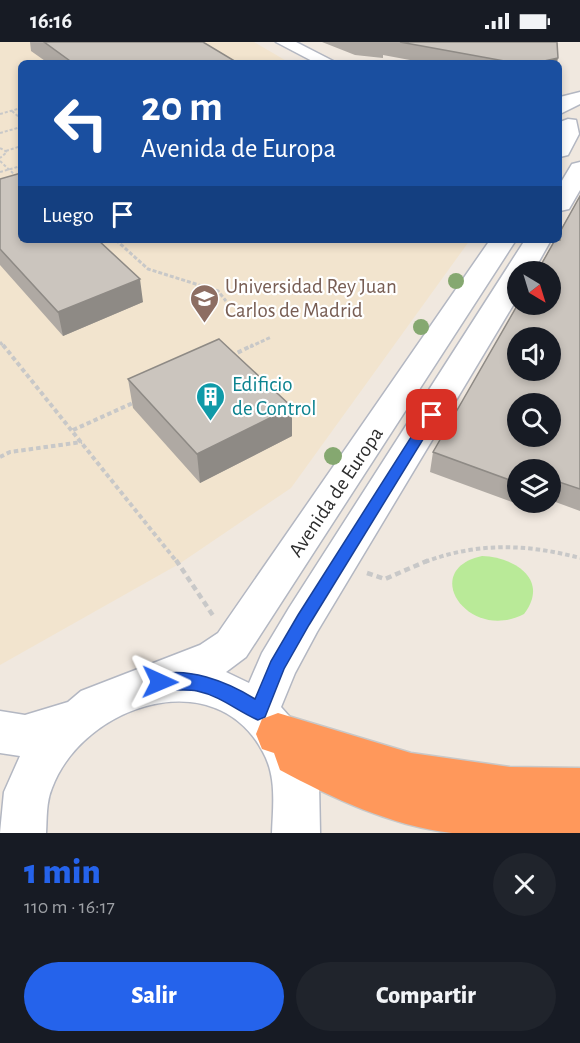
<!DOCTYPE html>
<html lang="es">
<meta charset="utf-8">
<style>
:root{--surface:#171b24;--page:#20242c;--text:#f1f3f6;--muted:#9ea1a6;--accent:#2563eb}
body{margin:0;font-family:"Alegreya Sans",sans-serif;background:var(--page);color:var(--text);height:100vh;display:flex;flex-direction:column;font-size:22px;white-space:nowrap}
*{box-sizing:border-box;margin:0}
p{font-size:20px;color:var(--muted)}
.icon{flex:none;width:33px;height:33px;fill:none;stroke:currentColor;stroke-width:2;stroke-linecap:round;stroke-linejoin:round}
.map{position:relative;height:791px;overflow:hidden}
.sheet{display:flex;flex-direction:column;background:var(--surface);flex:1}
.sheet>*{flex:none}
.top-card{position:absolute;left:18px;top:18px;width:544px;height:183px;border-radius:9px;box-shadow:0 3px 9px #0003;background:#1a4fa0;color:#fff;overflow:hidden}
.needle{width:39px;rotate:142deg}
.controls{position:absolute;left:507px;top:219px;display:grid;gap:12px}
.controls a{display:grid;place-items:center;width:54px;height:54px;border-radius:50%;background:var(--surface);box-shadow:0 3px 9px #0003;font-size:30px}
.pin{position:absolute;display:grid;place-items:center;width:51px;height:51px;color:#fff;margin:-26px;border-radius:12px;box-shadow:0 3px 9px #0006}
.me{position:absolute;width:66px;margin:-33px;rotate:91deg;stroke-linejoin:round;filter:drop-shadow(0 0 4px #0008)}
.turn{display:flex;align-items:center;gap:21px;height:126px;padding:0 24px;font-size:27px}
.turn .icon{width:78px;height:78px;stroke-width:2.5}
.turn b{display:block;font-size:42px;line-height:51px}
.then{display:flex;align-items:center;height:57px;padding:0 24px;background:#0003;gap:12px;font-size:22px}
.round{display:grid;place-items:center;flex:none;width:63px;height:63px;border-radius:32px;background:var(--page)}
.overview{display:flex;align-items:center;justify-content:space-between;height:102px;padding:0 24px}
h1{font-size:36px;font-weight:800;line-height:45px;color:var(--accent)}
.button{display:flex;gap:12px;margin-top:auto;padding:12px 24px}
.button a{flex:1;height:69px;border-radius:36px;background:var(--accent);color:#fff;font-size:24px;font-weight:800;line-height:69px;text-align:center}
.button a+a{background:var(--page);color:var(--text)}
.status{display:flex;justify-content:space-between;align-items:center;height:42px;padding:0 30px;background:var(--surface);direction:ltr}
.status svg{height:16px;fill:currentColor}
.map>svg:first-child{display:block}
.education{fill:#f2e4ce}
.green{fill:#b9ea98}
.lines{fill:none;stroke-linecap:round;stroke-linejoin:round}
.street-casing{stroke:#b3b7c2;stroke-width:3}
.secondary-casing{stroke:#b3b7c2;stroke-width:3}
.highway-casing{stroke:#c8c8c8;stroke-width:3}
.path-far3{stroke:#c8c8c8;stroke-width:2;stroke-dasharray:3 2;stroke-linecap:butt}
.path-far2{stroke:#c8c8c8;stroke-width:3;stroke-dasharray:4 2;stroke-linecap:butt}
.path-far1{stroke:#c8c8c8;stroke-width:4;stroke-dasharray:4.5 3;stroke-linecap:butt}
.path{stroke:#c8c8c8;stroke-width:4.5;stroke-dasharray:6 4;stroke-linecap:butt}
.street{fill:#fff;fill-rule:evenodd}
.secondary{fill:#fff;fill-rule:evenodd}
.highway{fill:#ff985b;fill-rule:evenodd}
.tree{fill:#85a870}
.wall{fill:#afa9a3}
.shaded-wall{fill:#8e8a85}
.building{fill:#cbc5be;stroke:#8e8a85;stroke-width:1.5;fill-rule:evenodd}
.route{fill:#2563eb;stroke:#184099;stroke-width:1.5}
.labels{text-anchor:middle;dominant-baseline:central;stroke-width:4.5;stroke-linejoin:round;paint-order:stroke}
.education-label{font-size:21px;fill:#785e54;stroke:#fff;text-anchor:start}
.culture-label{font-size:21px;fill:#0d838f;stroke:#fff;text-anchor:start}
.street-label{font-size:21px;fill:#2d2d2d;stroke:#fff}
</style>
<div class="status"><b>16:16</b><svg viewBox="0 0 49 12"><path d="M0 12V9h3v3zM5 12V6h3v6zM10 12V3h3v9zM15 12V0h3v12zM26 1h20v11H26zM47 4h2v5h-2z"/></svg></div>
<div class="map">
<svg width="580" height="791" viewBox="0 0 580 791">
<rect width="100%" height="100%" fill="#f0e8df"/>
<!-- education -->
<path class="education" d="M0 0H254L290 21H21V198H470L291 446 179 522 0 623Z"/>
<!-- green -->
<path class="green" d="M482 514C515 515 550 538 524 572 469 601 418 528 482 514Z"/>
<g class="lines">
<defs>
<path id="street" d="M276 0H296L337 21H316Z"/>
<path id="secondary" d="M580 50V62L560 72V55Z
M568 77 576 78 579 92 568 113 560 115V80Z
M580 120V148L569 167 560 169V142L572 122Z
M490 198H516L246 615 226 630 249 641 262 611 289 566 525 198H551L533 230H518V255L317 590 295 631 281 665 297 683 319 740 320 791H272C273 764 277 735 263 710 215 619 83 663 52 746 46 760 47 776 46 791H0L4 750 20 714 0 711V669L25 673 68 660 81 649 200 603 218 591Z"/>
<path id="highway" d="M278 671 411 711 510 725 580 726V791C538 791 493 791 452 791 392 784 332 756 280 728L274 711 262 707 256 692 262 677Z"/>
</defs>
<!-- street casing -->
<use href="#street" class="street-casing"/>
<!-- secondary casing -->
<use href="#secondary" class="secondary-casing"/>
<!-- highway casing -->
<use href="#highway" class="highway-casing"/>
<!-- path-far3 -->
<path class="path-far3" d="M12 69 21 77
M0 72 21 66
M0 91 21 85
M0 106 7 110 0 116
M6 109 21 104
M0 119 17 135
M0 130 21 124"/>
<!-- path-far2 -->
<path class="path-far2" d="M15 134 21 139
M116 198 148 227 218 249 226 259
M0 300 4 305
M250 305 271 295"/>
<!-- path-far1 -->
<path class="path-far1" d="M3 303 177 520
M231 314 253 303
M73 388 135 360
M0 415 10 410 82 400
M425 520C477 500 528 502 580 516"/>
<!-- path -->
<path class="path" d="M176 518 214 575
M367 531 385 537 429 518"/>
<!-- street -->
<use href="#street" class="street"/>
<!-- secondary -->
<use href="#secondary" class="secondary"/>
<!-- highway -->
<use href="#highway" class="highway"/>
</g>
<!-- trees -->
<g class="tree">
<circle cx="456" cy="239" r="8"/>
<circle cx="421" cy="285" r="8"/>
<circle cx="333" cy="414" r="9"/>
</g>
<!-- wall -->
<path class="wall" d="M30 0H203L238 21H48L31 9Z
M322 0H557V21H426L383 13V16L355 13Z
M0 137 143 260 63 294 0 223Z
M580 154V469L550 458V428H518V460H534L531 467 430 430 433 410Z
M128 337 292 365V394L200 441 133 366Z"/>
<!-- shaded-wall -->
<path class="shaded-wall" d="M558 16 557 21H535Z
M140 237 143 260 63 294 58 270Z
M292 365V394L200 441 197 412Z"/>
<!-- building -->
<path class="building" d="M44 0H203L238 21H73Z
M400 0H557L558 16 535 21H515Z
M21 131V198H98L140 237 58 270 0 207V137Z
M580 154V447L550 437V428H518V441L433 410 518 262H550V230H537L555 198H560V190ZM518 296H550V328H518ZM518 362H550V394H518Z
M219 297 292 365 197 412 128 337Z"/>
<!-- route -->
<path class="route" d="M432 368 438 373 309 583 284 627 265 675 258 678C237 669 221 654 197 649 183 646 168 651 154 645L152 640 154 634C186 623 228 640 255 657L271 619 298 573 427 370Z"/>
<!-- icons -->
<defs>
<symbol id="university-pin" viewBox="-11 -11 22 30"><path d="M0 17L-7.5 6A9.5 9.5 0 1 1 7.5 6Z" fill="#8d6e63" stroke="#fff"/><path d="M0-5L7-2L0 1L-7-2ZM-4 1L0 2.5L4 1V4Q0 6-4 4Z" fill="#fff"/></symbol>
<symbol id="building-pin" viewBox="-11 -11 22 30"><path d="M0 17L-7.5 6A9.5 9.5 0 1 1 7.5 6Z" fill="#0f9aa8" stroke="#fff"/><path d="M-4-6H4V6H1V3H-1V6H-4ZM-2.5-4.3h1.7v1.8h-1.7ZM.8-4.3h1.7v1.8H.8ZM-2.5-1h1.7V.8h-1.7ZM.8-1h1.7V.8H.8Z" fill="#fff"/></symbol>
</defs>
<g fill-rule="evenodd">
<use href="#university-pin" x="188" y="240" width="33" height="45"/>
<use href="#building-pin" x="194" y="338" width="33" height="45"/>
</g>
<g class="labels">
<!-- education labels -->
<g class="education-label">
<text x="225" y="244">Universidad Rey Juan<tspan x="225" dy="24">Carlos de Madrid</tspan></text>
</g>
<!-- culture labels -->
<g class="culture-label">
<text x="232" y="342">Edificio<tspan x="232" dy="24">de Control</tspan></text>
</g>
<!-- street labels -->
<g class="street-label">
<text transform="translate(336 450) rotate(-56)">Avenida de Europa</text>
</g>
</g>
</svg>
<div class="controls">
<a><svg class="needle" viewBox="-14 -14 28 28"><path d="M0-13l5 13h-10z" fill="#e53935"/><path d="M0 13l5-13h-10z" fill="#9ea1a6"/></svg></a>
<a><svg class="icon" aria-label="sound" viewBox="0 0 24 24"><path d="M4 9h4l5-4v14l-5-4H4zM17 9q2 3 0 6"/></svg></a>
<a><svg class="icon" aria-label="search" viewBox="0 0 24 24"><circle cx="10" cy="10" r="6"/><path d="M15 15l6 6"/></svg></a>
<a><svg class="icon" aria-label="layers" viewBox="0 0 24 24"><path d="M12 4l9 5-9 5-9-5zM3 14l9 5 9-5"/></svg></a>
</div>
<div class="pin" style="left:432px;top:373px;background:#d93025"><svg class="icon" aria-label="arrive" viewBox="0 0 24 24"><path d="M6 21V4h12l-3 4 3 4H6"/></svg></div>
<svg class="me" style="left:160px;top:640px" viewBox="-20 -20 40 40"><path d="M0-17L14 15 0 8-14 15z" fill="#2563eb" stroke="#fff" stroke-width="4"/></svg>
<div class="top-card">
<div class="turn"><svg class="icon" aria-label="left" viewBox="0 0 24 24"><path d="M17 20v-9H6M10 6l-5 5 5 5"/></svg><div><b>20 m</b>Avenida de Europa</div></div>
<div class="then">Luego<svg class="icon" aria-label="arrive" viewBox="0 0 24 24"><path d="M6 21V4h12l-3 4 3 4H6"/></svg></div>
</div>
</div>
<section class="sheet">
<div class="overview"><div><h1>1 min</h1><p>110 m · 16:17</p></div><a class="round"><svg class="icon" aria-label="close" viewBox="0 0 24 24"><path d="M6 6l12 12M18 6L6 18"/></svg></a></div>
<div class="button"><a>Salir</a><a>Compartir</a></div>
</section>
